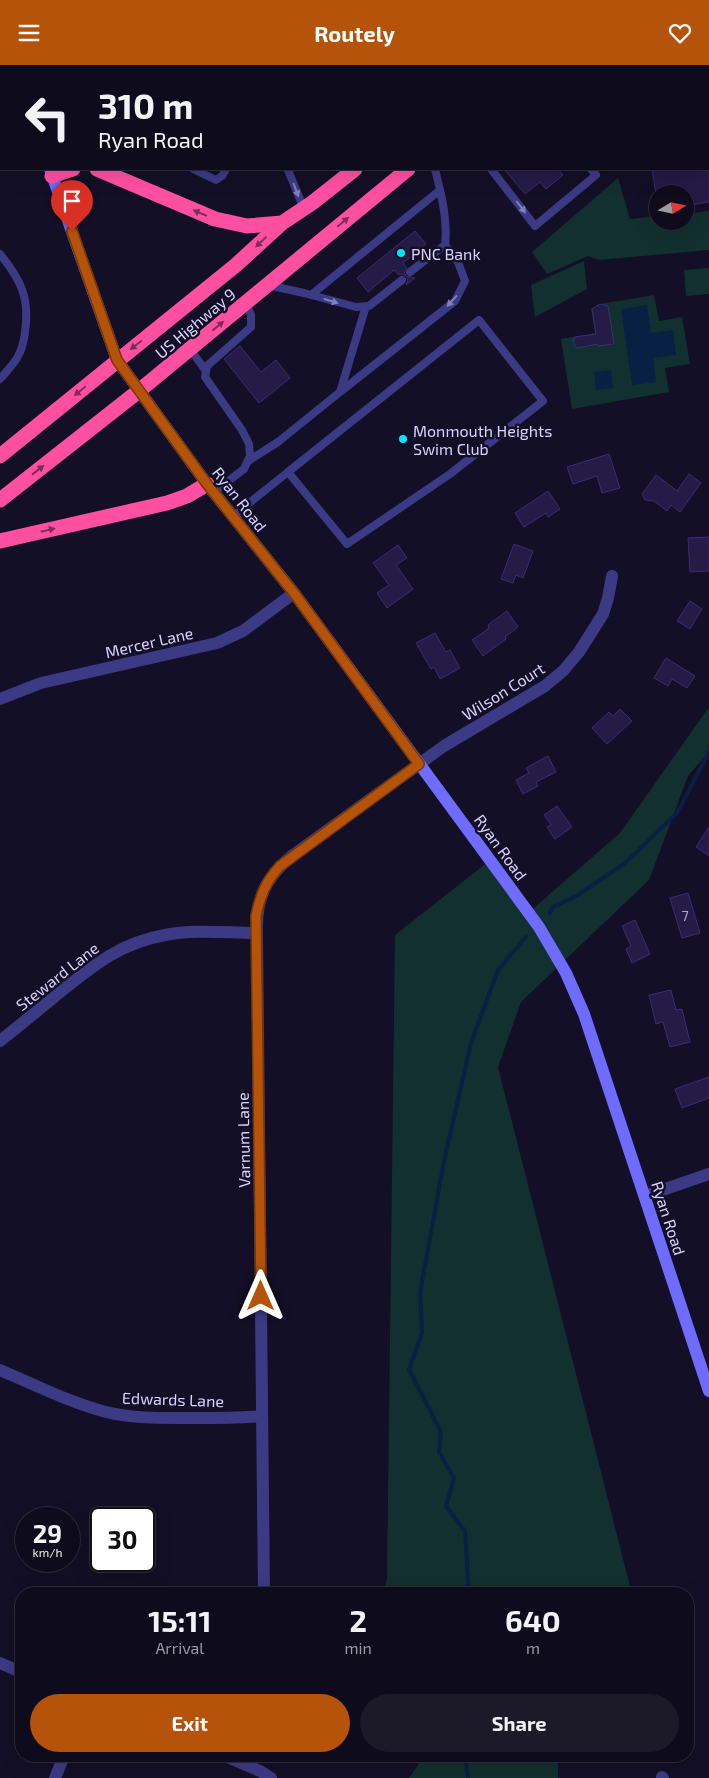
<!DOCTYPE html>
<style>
:root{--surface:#0e0b1c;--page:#1c1929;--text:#f1f3f6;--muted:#9b9ba3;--line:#2e2b3b;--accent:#b45309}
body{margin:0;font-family:"Exo 2",sans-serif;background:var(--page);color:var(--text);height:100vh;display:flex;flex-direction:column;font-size:19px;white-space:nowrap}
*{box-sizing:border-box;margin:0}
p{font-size:16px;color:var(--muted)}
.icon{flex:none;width:28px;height:28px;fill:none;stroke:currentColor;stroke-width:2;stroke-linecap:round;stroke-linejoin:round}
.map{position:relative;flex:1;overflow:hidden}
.panel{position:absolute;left:15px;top:1522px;width:679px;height:175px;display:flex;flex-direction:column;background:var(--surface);border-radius:20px;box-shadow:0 5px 20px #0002,0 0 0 1px var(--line)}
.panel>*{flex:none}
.guide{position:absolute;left:0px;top:0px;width:710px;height:105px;box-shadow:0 5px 20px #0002,0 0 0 1px var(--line);background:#0e0b1c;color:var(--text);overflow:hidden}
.needle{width:32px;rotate:80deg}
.fabs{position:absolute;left:649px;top:120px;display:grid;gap:10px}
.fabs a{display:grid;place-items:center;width:45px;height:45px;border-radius:50%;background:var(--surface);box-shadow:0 5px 20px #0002,0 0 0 1px var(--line);font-size:25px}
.speed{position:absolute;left:15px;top:1442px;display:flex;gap:10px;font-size:25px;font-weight:700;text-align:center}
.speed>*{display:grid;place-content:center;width:65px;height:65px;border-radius:50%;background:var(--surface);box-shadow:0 5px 20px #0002,0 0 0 1px var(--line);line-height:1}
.speed small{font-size:12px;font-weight:400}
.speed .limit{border:2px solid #111;border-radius:8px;background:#fff;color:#111}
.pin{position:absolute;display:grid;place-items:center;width:42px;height:42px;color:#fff;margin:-51px -21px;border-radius:50% 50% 50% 0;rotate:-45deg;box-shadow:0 0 5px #0007}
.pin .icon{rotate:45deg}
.me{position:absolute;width:55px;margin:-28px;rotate:0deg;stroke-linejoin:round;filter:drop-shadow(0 0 4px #0008)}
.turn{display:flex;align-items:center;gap:18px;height:105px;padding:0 15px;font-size:22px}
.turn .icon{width:65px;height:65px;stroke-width:2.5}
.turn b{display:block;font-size:35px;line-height:42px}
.eta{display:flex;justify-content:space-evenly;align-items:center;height:85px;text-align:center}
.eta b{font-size:30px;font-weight:700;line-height:35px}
.button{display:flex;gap:10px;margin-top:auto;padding:10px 15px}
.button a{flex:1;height:58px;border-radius:30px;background:var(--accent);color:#fff;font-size:20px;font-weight:700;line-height:58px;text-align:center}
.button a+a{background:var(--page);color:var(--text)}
header{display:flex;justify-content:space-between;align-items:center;height:65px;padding:0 15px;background:var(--accent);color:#fff;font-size:22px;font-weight:700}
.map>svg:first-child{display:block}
.green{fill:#12302f}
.water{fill:#0a1f44}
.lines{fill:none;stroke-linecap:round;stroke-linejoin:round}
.stream{stroke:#0a1f44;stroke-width:4}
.building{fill:#241b47;stroke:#3b2d73}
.lane{stroke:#3d3a85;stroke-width:8}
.street{stroke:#3d3a85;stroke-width:12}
.secondary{stroke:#6f6bff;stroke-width:12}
.highway{stroke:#ff4fa3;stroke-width:15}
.oneway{fill:#837fbc}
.oneway2{fill:#7d2c5e}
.route-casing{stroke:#753606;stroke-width:12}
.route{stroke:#b45309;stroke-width:9}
.poi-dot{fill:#00e5ff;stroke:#130f26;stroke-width:2}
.labels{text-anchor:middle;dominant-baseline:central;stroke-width:5;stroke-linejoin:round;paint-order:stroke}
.number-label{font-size:14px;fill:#aca6d1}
.poi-label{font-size:16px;fill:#d9d4ff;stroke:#130f26;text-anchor:start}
.street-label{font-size:16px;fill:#d9d4ff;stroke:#130f26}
</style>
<header><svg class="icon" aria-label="menu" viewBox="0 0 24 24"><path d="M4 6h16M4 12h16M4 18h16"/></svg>Routely<svg class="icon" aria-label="heart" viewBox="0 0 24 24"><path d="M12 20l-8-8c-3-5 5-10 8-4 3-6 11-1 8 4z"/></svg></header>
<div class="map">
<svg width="709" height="1713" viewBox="0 0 709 1713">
<rect width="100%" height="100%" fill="#130f26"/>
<!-- green -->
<path class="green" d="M209 0H441L209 1Z
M618 113 630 154 657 151 658 156H685V149L709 146V185L599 195 588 191 547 209 532 187Z
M584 196 587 224 535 252 531 220Z
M709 203V229L686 231 684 205Z
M654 230 659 256 682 252 690 299 665 303 669 327 572 344 561 274 595 268 591 244 600 239Z
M709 642V687L688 711 649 815 521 937 498 1002 632 1529H384L387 1513 395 870 489 796 528 848 620 768Z
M424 1691H558V1713H409Z"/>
<!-- water -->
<path class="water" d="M647 240 651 268 673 265 676 290 653 293 656 317 632 320 621 244Z
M611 305 613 323 596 325 594 307Z"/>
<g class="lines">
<!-- stream -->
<path class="stream" d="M550 848 553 842 578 830 625 798 677 748 709 687
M469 1529 465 1466 446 1441 454 1413 439 1387 441 1367 409 1304 422 1268 420 1228 444 1096 471 978 498 905 526 872
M465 1691 468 1713"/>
</g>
<!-- building -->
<path class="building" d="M504 104H558L563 110 546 124 540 117 525 129Z
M652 104H709V137L685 141V129H656Z
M415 166 426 179 403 198 407 203 404 207 406 211 415 213 406 220 408 215 406 211 402 209 399 210 394 205 368 227 357 213Z
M600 239 608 241 614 279 598 281V279L577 283 573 278 575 272 596 269 592 244Z
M240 281 261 307 276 295 290 313 259 338 224 294Z
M609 389 620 423 602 428 597 411 573 419 567 402Z
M689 409 701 418 680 447 671 440 667 446 654 436 645 435 642 429 656 410 677 426Z
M548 426 560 444 548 452 546 448 524 462 515 448Z
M709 472V506L690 507 688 473Z
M514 479 533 486 523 513 516 510 513 518 501 514Z
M398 480 407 493 396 500 413 524 387 543 377 528 389 520 373 498Z
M690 536 702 544 690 564 677 556Z
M507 546 518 562 505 572 506 574 483 591 472 575 488 564 489 559Z
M435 568 446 587 450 585 460 603 440 614 434 602 431 604 416 578Z
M666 593 695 611 687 623 672 614 668 621 654 613Z
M620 644 632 656 607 679 592 663 609 647 613 651Z
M548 691 556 707 536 717 538 721 523 729 516 715 529 708 526 703Z
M557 741 572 762 555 774 547 762 551 760 544 750Z
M709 762V791L696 782Z
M688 828 700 868 682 873 670 833Z
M635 855 650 889 632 898 626 884 631 881 622 861Z
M671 925 676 945 682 944 690 977 670 982 663 957 656 959 649 930Z
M709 1012V1033L682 1043 675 1024Z"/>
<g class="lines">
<!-- lane -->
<path class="lane" d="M57 0 58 1
M96 0 97 1
M135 0V1
M193 104 216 115 222 111 226 104
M290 104 288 105 304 144
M491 104 535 161 596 110 591 104
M0 189C21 215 30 233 25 267 24 276 22 285 17 293 13 300 6 307 0 314
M410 207 445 180C448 154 441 129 435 104
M267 220 304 228 356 242 369 241 402 215
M311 230 440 125
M190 284 206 306
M340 327 455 236 465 216 458 197 445 180
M248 396 278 377 340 327 366 241
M214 427 244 404 250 391 249 379 242 365 205 312 207 301 251 262V250L246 238
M233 451 288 407 347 479 450 409 543 336 479 255 288 407"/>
<!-- street -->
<path class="street" d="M0 634 41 618 217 578 243 566 294 528
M0 976C20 960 40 944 59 928 94 900 120 878 165 870 194 864 227 868 257 868
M645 1131 709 1109
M0 1305C33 1319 71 1338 106 1347 135 1354 164 1353 193 1353 216 1353 239 1353 262 1351
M264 1529 257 868C256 832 265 813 293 790L444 681 545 621 563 606 579 587 603 549 608 533 612 511
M0 1598 21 1607
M225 1691 260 1706 271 1713
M662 1712 663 1713
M55 1713 64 1691"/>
<!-- secondary -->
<path class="secondary" d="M10 0 11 1
M50 104 117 295 207 419 294 528 539 862 566 908 584 949 709 1326"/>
<!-- highway -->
<path class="highway" d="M481 1 483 0
M534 1 535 0
M97 104 215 154 247 161 282 158
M52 111 73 104
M0 391 236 200 282 158 312 138 355 104
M0 435 140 325 408 104
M0 476 167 438 187 431 207 419"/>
</g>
<!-- one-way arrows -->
<defs><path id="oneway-solid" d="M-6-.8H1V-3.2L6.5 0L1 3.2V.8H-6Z" transform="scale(1.25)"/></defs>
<g class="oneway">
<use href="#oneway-solid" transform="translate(296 125) rotate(69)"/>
<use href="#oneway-solid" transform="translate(521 142) rotate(52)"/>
<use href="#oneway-solid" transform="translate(331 236) rotate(17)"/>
<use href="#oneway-solid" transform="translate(452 236) rotate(132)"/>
</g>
<g class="oneway2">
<use href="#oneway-solid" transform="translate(200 148) rotate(-157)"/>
<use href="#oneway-solid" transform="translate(343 157) rotate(-40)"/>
<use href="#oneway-solid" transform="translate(261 177) rotate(137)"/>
<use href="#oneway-solid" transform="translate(218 261) rotate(-40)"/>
<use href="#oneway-solid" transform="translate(136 280) rotate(143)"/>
<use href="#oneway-solid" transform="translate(80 326) rotate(141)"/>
<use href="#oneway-solid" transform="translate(38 405) rotate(-38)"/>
<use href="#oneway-solid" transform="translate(48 465) rotate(-13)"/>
</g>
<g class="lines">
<defs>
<path id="route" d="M72 166 117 295 207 419 294 528 419 699 280 801C266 816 260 831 256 851L261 1231"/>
</defs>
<!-- route casing -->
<use href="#route" class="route-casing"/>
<!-- route -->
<use href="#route" class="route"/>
</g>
<!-- markers -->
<g class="poi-dot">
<circle cx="401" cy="188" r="5"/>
<circle cx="403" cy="374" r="5"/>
</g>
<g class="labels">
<!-- number labels -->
<g class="number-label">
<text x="685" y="850">7</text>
</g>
<!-- poi labels -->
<g class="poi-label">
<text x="411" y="188">PNC Bank</text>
<text x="413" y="365">Monmouth Heights<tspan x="413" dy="18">Swim Club</tspan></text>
</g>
<!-- street labels -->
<g class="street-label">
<text transform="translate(195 258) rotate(-40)">US Highway 9</text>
<text transform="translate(240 434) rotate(52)">Ryan Road</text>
<text transform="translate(149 577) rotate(-13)">Mercer Lane</text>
<text transform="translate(503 626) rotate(-32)">Wilson Court</text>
<text transform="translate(501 782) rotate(54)">Ryan Road</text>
<text transform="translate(57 911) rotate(-38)">Steward Lane</text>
<text transform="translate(243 1075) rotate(-91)">Varnum Lane</text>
<text transform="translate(669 1153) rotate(72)">Ryan Road</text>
<text transform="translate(173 1334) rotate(2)">Edwards Lane</text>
</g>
</g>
</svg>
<div class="fabs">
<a><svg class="needle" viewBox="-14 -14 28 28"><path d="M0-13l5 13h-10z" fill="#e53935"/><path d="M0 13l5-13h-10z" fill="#9b9ba3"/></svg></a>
</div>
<div class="speed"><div>29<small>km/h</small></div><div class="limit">30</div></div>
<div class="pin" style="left:72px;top:166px;background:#d93025"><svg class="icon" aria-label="arrive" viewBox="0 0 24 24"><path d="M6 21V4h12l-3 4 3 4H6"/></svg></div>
<svg class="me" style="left:261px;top:1231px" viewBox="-20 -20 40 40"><path d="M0-17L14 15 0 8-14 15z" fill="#b45309" stroke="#fff" stroke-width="4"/></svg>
<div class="guide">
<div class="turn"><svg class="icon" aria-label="left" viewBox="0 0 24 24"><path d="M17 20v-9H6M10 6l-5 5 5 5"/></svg><div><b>310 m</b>Ryan Road</div></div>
</div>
<section class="panel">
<div class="eta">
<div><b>15:11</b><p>Arrival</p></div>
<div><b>2</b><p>min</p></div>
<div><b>640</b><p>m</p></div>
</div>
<div class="button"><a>Exit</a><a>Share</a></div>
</section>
</div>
